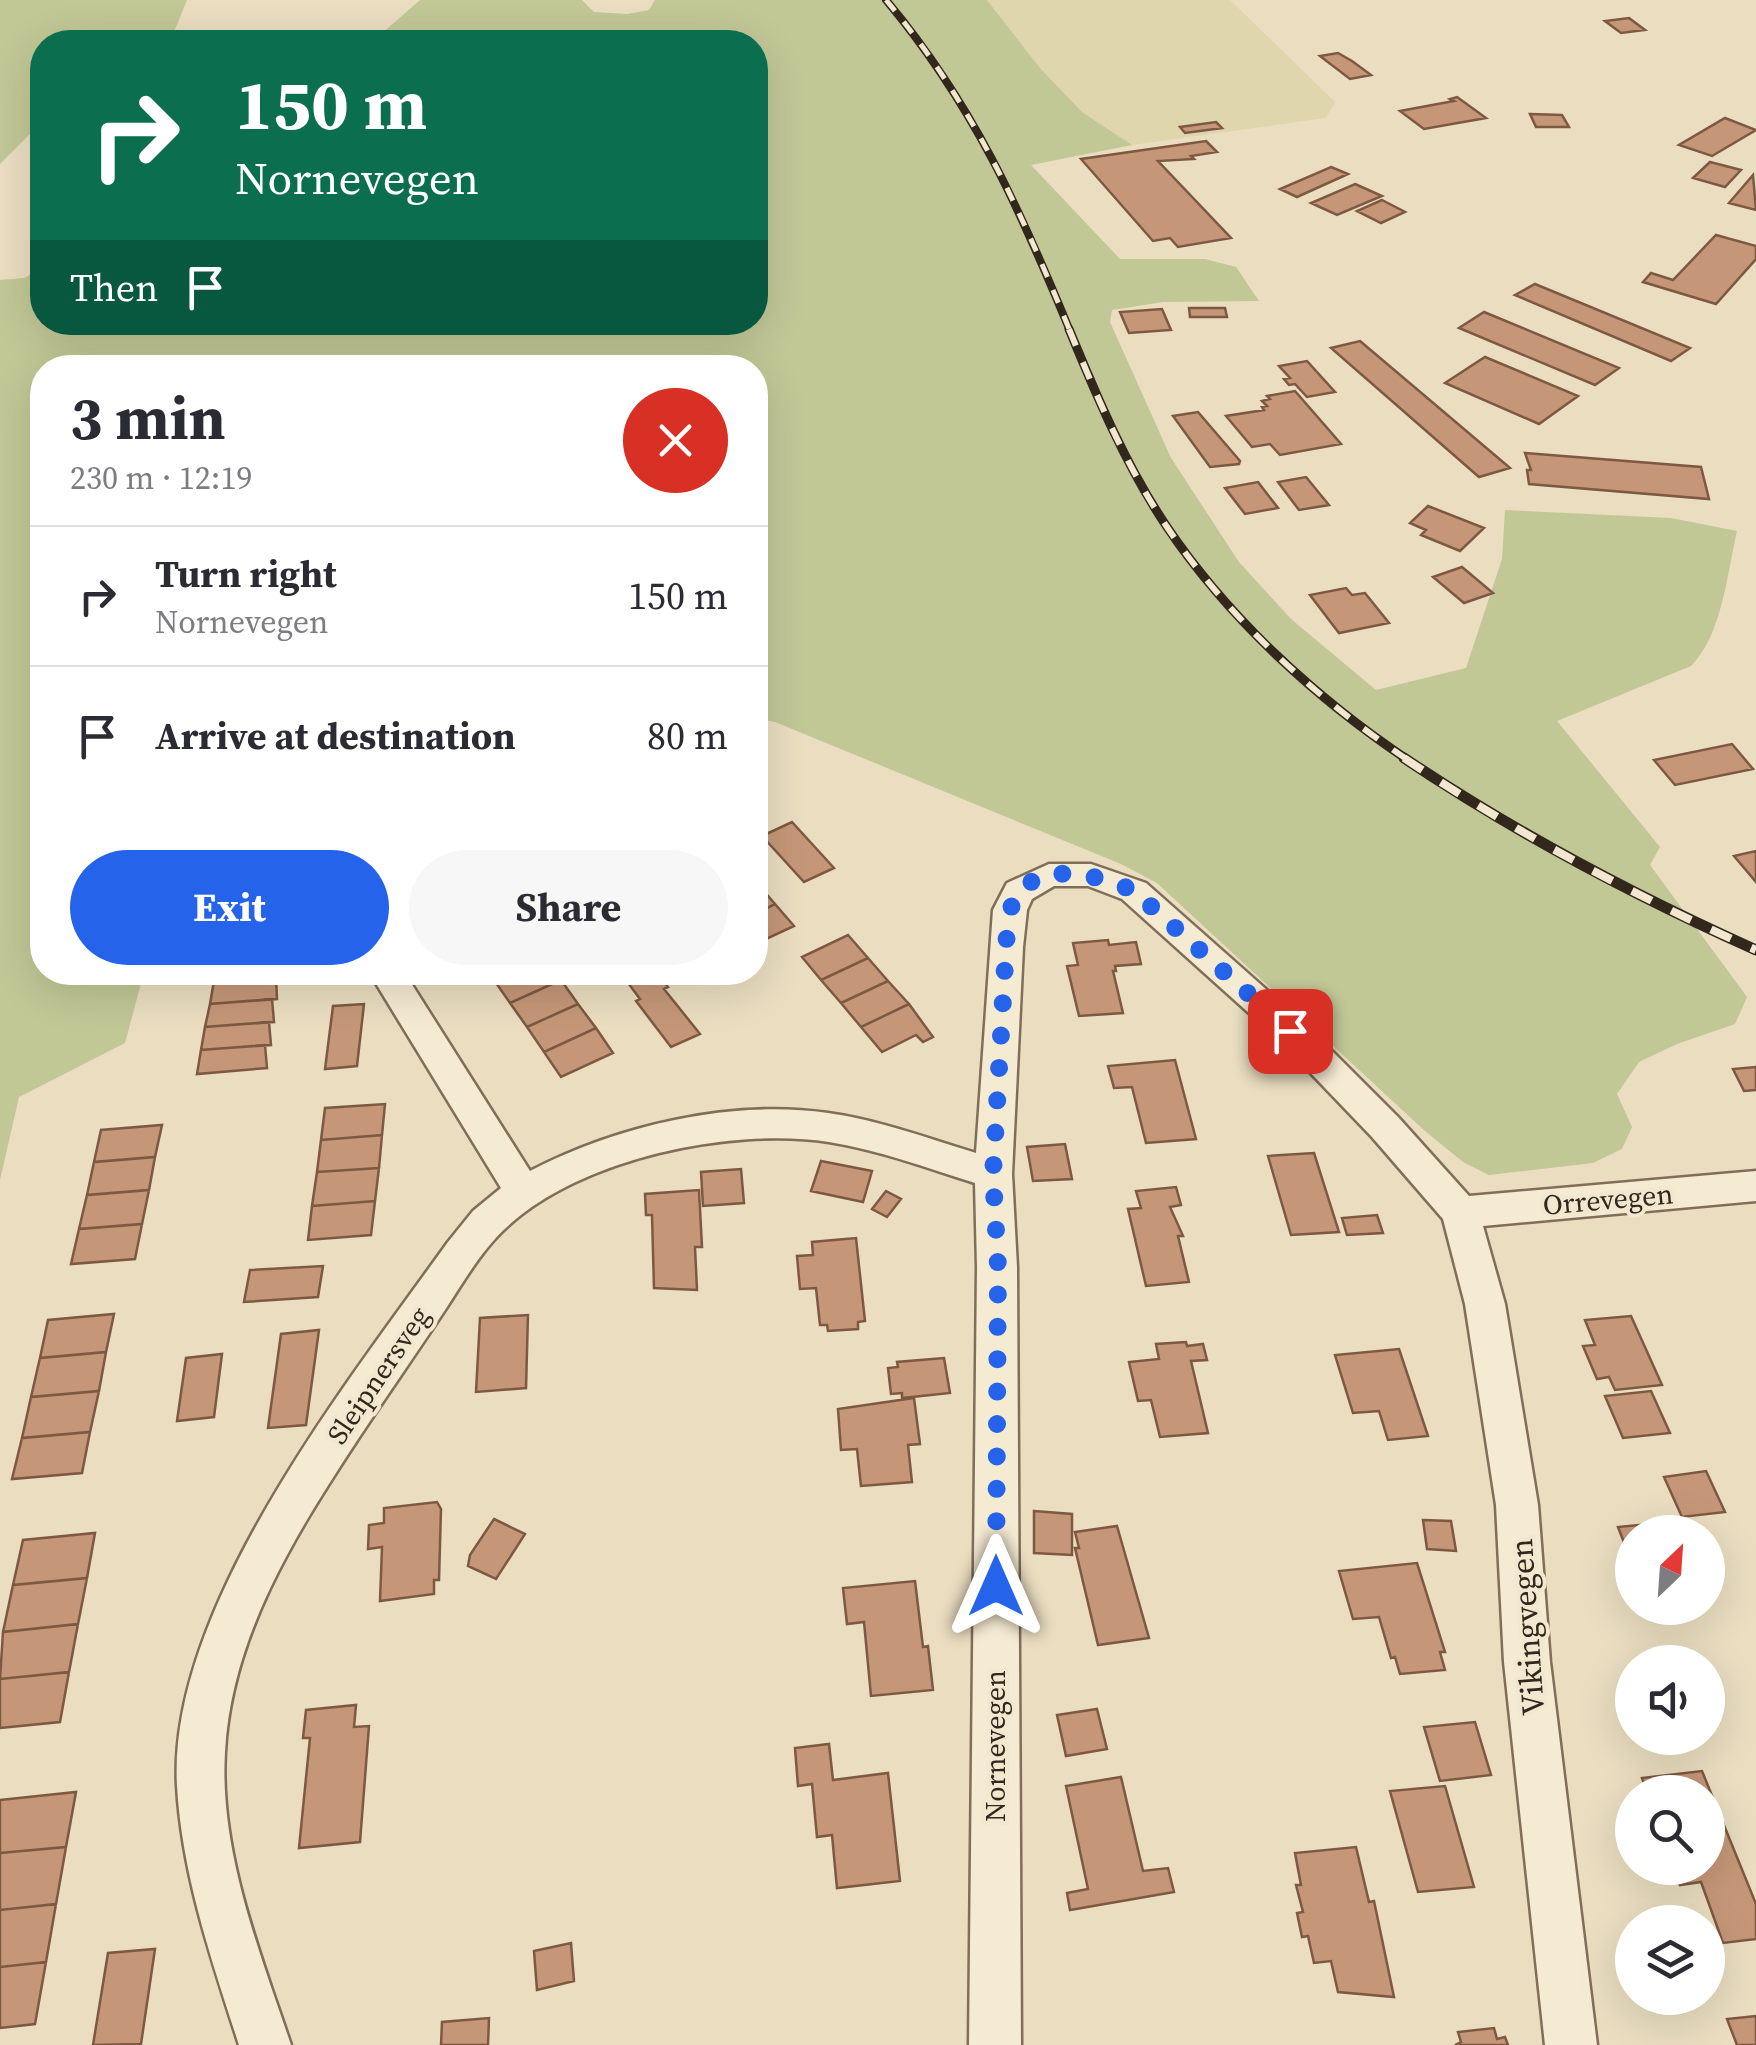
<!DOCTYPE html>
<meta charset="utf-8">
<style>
:root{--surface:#fff;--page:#f7f7f7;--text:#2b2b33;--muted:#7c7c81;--line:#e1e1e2;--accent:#2563eb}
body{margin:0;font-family:"Source Serif 4",serif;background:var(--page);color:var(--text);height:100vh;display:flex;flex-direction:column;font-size:38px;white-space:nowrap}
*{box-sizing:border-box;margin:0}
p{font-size:32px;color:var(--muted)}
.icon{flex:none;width:55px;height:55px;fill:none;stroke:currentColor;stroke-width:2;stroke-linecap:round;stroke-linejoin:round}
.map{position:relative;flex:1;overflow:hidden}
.drawer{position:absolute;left:30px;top:355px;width:738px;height:630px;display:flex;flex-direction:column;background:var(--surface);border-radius:40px;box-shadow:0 10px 40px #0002}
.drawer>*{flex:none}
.guide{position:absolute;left:30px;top:30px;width:738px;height:305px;border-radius:40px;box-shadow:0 10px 40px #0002;background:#0b6e4f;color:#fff;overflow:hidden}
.needle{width:65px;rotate:25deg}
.controls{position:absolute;left:1615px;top:1515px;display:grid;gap:20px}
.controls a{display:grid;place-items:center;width:110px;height:110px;border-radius:50%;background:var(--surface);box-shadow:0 10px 40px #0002;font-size:50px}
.pin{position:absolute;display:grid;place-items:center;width:85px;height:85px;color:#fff;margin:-42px;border-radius:20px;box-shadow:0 5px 15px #0006}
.me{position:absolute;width:110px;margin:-55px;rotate:0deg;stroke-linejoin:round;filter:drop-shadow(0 0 8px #0008)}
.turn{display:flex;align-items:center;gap:35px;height:210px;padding:0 40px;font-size:45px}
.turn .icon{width:130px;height:130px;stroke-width:2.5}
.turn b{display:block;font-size:70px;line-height:85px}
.then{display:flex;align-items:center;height:95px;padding:0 40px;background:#0003;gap:20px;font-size:38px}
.round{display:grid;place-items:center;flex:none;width:105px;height:105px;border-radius:52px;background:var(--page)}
.summary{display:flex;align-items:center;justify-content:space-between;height:170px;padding:0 40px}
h1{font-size:60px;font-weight:700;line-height:75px}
.primary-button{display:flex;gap:20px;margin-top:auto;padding:20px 40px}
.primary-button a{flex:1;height:115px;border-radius:60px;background:var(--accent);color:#fff;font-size:40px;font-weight:700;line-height:115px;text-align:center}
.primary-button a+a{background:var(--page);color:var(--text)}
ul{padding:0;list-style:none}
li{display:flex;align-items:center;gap:30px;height:140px;padding:0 40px;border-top:2px solid var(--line)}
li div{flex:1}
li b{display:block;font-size:38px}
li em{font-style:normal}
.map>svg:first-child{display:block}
.farmland{fill:#dfd6ae}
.green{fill:#c1c795}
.building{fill:#c59778;stroke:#7e5941;stroke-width:2.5}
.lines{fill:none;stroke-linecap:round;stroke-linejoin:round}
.minor-casing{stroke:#816e59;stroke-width:5}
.minor{fill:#f5ead2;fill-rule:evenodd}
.rail-far2-casing{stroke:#32271d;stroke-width:8}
.rail-far1-casing{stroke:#32271d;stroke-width:9}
.rail-casing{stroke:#32271d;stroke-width:11}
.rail-far2{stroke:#f2e7cf;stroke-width:5;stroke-dasharray:14;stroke-linecap:butt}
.rail-far1{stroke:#f2e7cf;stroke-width:6;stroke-dasharray:18;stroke-linecap:butt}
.rail{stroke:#f2e7cf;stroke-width:8;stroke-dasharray:22;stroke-linecap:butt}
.route{stroke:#2563eb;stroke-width:18;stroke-dasharray:0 32.4}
.labels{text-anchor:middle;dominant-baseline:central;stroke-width:8;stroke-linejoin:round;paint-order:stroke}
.street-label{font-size:28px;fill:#32271d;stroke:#f2e7cf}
.near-street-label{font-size:32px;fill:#32271d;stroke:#f2e7cf}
</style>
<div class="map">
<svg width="1756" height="2045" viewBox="0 0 1756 2045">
<rect width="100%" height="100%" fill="#eaddc0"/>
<!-- farmland -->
<path class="farmland" d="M987 0H1230L1335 102 1326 118 1132 145 1082 112 1040 68Z"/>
<!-- green -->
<path class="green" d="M0 0H187L174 32 158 42H42V122L0 164Z
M420 0H582L594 12 627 14 649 10 655 0H987L1040 68 1082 112 1132 145 1031 165 1120 259H1205L1236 267 1259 301 1163 302 1112 310 1110 322 1171 458 1239 562 1291 619 1376 690 1466 668 1502 559 1505 510 1671 518 1737 531C1727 574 1722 635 1691 666L1557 721 1660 847 1650 865 1747 997 1735 1024 1677 1044 1639 1062 1617 1094 1632 1127 1622 1149 1593 1163 1489 1175 1463 1162 1425 1131 1157 883 1121 864 775 722 755 718V368H42V972L148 973 143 976 125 1043 19 1097 0 1180V280L24 278 42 268V322H755V42H372Z"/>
<!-- building -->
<path class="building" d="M1629 18 1645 30 1621 33 1605 21Z
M1338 53 1352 61 1371 75 1350 79 1320 56Z
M1457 97 1486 118 1424 129 1400 111 1454 101 1450 99Z
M1530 114 1562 115 1569 127H1536Z
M1725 118 1756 130 1712 156 1679 145Z
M1216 122 1222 128 1185 133 1180 127Z
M1206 141 1217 152 1191 156 1194 159 1158 161 1231 238 1178 247 1170 238 1153 241 1081 159Z
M1710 162 1741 170 1725 187 1693 178Z
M1331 167 1348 174 1297 197 1280 189Z
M1753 175 1756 210 1729 203Z
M1355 184 1382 196 1337 215 1311 203Z
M1382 200 1405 212 1381 223 1357 211Z
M1716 235 1756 246V259L1716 304 1643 282 1651 273 1673 280Z
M1535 284 1690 348 1671 361 1515 295Z
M1189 308H1225L1227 317H1190Z
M1162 309 1171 330 1129 333 1120 312Z
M1484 312 1619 368 1595 385 1459 328Z
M1360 341 1510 468 1479 477 1331 348Z
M1485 357 1578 396 1539 424 1445 383Z
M1307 361 1335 392 1307 397 1295 384 1289 385 1284 379 1290 378 1279 366Z
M1295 391 1341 444 1280 455 1270 444 1252 447 1226 416 1264 410 1262 407 1267 406 1262 401 1270 399 1267 396Z
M1198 412 1240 461 1239 464 1210 467 1173 416Z
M1525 453 1701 467 1709 499 1529 484 1527 470H1531Z
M1306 477 1329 505 1299 510 1278 482Z
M1258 482 1278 508 1245 514 1225 488Z
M1428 506 1484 528 1460 551 1421 535 1426 530 1410 523Z
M1462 567 1493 593 1464 603 1433 577Z
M1346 588 1352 595 1365 593 1389 623 1339 633 1310 595Z
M1732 744 1753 769 1675 785 1654 760Z
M792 822 834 868 804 882 762 836Z
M1756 851V882L1734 856Z
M757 883 775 904 755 914V884Z
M775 904 794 926 755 944V914Z
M848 935 868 958 821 980 802 957Z
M1108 940 1109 945 1136 942 1141 964 1115 966 1116 971H1113L1123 1013 1079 1016 1067 966 1078 965 1073 943Z
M868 958 888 981 841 1003 821 980Z
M510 972H556L561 980 510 1003 494 980Z
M620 972H657L668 987 664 989 700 1034 671 1047 636 1001 640 999Z
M276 977 277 999 210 1004 214 981Z
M561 980 578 1004 527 1027 510 1003Z
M888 981 909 1004 861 1027 841 1003Z
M272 999 274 1022 205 1027 210 1004Z
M364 1004 357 1066 325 1069 333 1006Z
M578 1004 596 1028 544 1052 527 1027Z
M909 1004 933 1037 923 1042 916 1035 882 1052 861 1027Z
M269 1022 271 1045 201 1050 205 1027Z
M596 1028 613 1053 561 1077 544 1052Z
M265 1045 267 1068 197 1074 201 1050Z
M1175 1060 1196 1139 1146 1143 1132 1087 1114 1088 1108 1066Z
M1756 1067V1090L1744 1091 1733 1069Z
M385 1104 382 1135 321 1140 325 1108Z
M162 1125 155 1157 94 1162 101 1130Z
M382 1135 379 1168 317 1172 321 1140Z
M1065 1144 1072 1179 1033 1181 1027 1147Z
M1314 1153 1339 1232 1291 1235 1268 1156Z
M155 1157 149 1190 87 1195 94 1162Z
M821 1161 872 1171 863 1202 811 1191Z
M379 1168 375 1201 312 1206 317 1172Z
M741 1169 744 1203 703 1206 701 1172Z
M1176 1187 1181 1205 1170 1207 1183 1236H1178L1189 1282 1146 1286 1128 1209 1141 1208 1136 1191Z
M149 1190 142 1224 79 1229 87 1195Z
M699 1190 702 1247H695L697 1290 654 1288 652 1215H646L645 1194Z
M886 1191 901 1199 887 1217 872 1209Z
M375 1201 371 1235 308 1240 312 1206Z
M1377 1215 1383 1233 1347 1235 1342 1218Z
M142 1224 135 1259 71 1264 79 1229Z
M856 1238 865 1321 858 1322V1329L828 1331 827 1325H820L816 1288 800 1289 797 1256 813 1255 812 1242Z
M323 1266 318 1297 244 1302 250 1270Z
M114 1314 106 1352 40 1358 48 1320Z
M528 1315 526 1388 476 1392 480 1318Z
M1631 1316 1662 1385 1615 1390 1609 1377 1597 1379 1583 1346 1595 1345 1585 1320Z
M319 1330 306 1425 268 1428 281 1334Z
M1186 1342 1187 1346 1203 1344 1207 1360 1191 1361 1208 1433 1160 1437 1151 1400 1138 1401 1129 1362 1159 1359 1156 1344Z
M1399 1349 1428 1436 1388 1440 1379 1411 1353 1413 1335 1355Z
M106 1352 99 1391 31 1397 40 1358Z
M222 1354 214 1417 177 1421 186 1358Z
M944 1358 950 1393 902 1398V1393L891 1394 888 1368 898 1367 897 1362Z
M99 1391 90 1432 22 1438 31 1397Z
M1651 1391 1670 1433 1623 1438 1605 1396Z
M914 1398 920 1444 908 1445 912 1482 861 1486 857 1449 841 1450 838 1409Z
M90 1432 82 1473 12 1479 22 1438Z
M1706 1471 1725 1512 1682 1517 1664 1477Z
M437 1502 441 1509 439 1580H434V1594L380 1601 382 1547 368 1549 369 1525 384 1523V1508Z
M1034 1511 1072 1514V1555L1034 1553Z
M494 1519 525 1534 496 1579 468 1566 470 1555Z
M1423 1520 1451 1521 1456 1551 1427 1549Z
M1669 1522 1673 1532H1632V1563L1618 1527Z
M1117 1526 1149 1638 1098 1645 1075 1548H1079L1075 1532Z
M95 1533 87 1578 13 1585 23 1540Z
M1417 1563 1445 1652H1440L1445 1670 1400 1674 1395 1657 1391 1658 1379 1617 1353 1619 1339 1571Z
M87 1578 78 1624 3 1632 13 1585Z
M915 1581 923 1647 928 1646 933 1690 871 1696 864 1622 847 1624 843 1588Z
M78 1624 69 1672 0 1679 3 1632Z
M69 1672 60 1722 0 1728V1679Z
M356 1705 354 1727 369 1726 360 1842 299 1848 310 1738H303L306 1710Z
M1097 1709 1107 1749 1066 1756 1057 1715Z
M1475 1722 1491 1775 1440 1781 1424 1727Z
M829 1744 833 1780 888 1773 900 1881 837 1888 832 1835 817 1837 812 1784 798 1786 795 1748Z
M1702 1771 1756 1904V1939L1723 1943 1701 1882 1680 1885 1674 1868H1708V1792H1647L1642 1778Z
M1121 1777 1143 1871 1168 1868 1174 1892 1070 1910 1067 1893 1088 1889 1066 1786Z
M1445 1786 1474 1887 1418 1892 1390 1791Z
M76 1792 66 1847 0 1853V1800Z
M66 1847 56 1904 0 1910V1853Z
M1356 1847 1369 1902 1374 1901 1394 1997 1338 1992 1331 1961 1314 1963 1308 1936 1302 1937 1297 1913 1303 1912 1296 1885H1301L1295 1853Z
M56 1904 46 1962 0 1967V1910Z
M571 1943 574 1981 537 1990 534 1951Z
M155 1949 141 2044 93 2045 108 1953Z
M46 1962 35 2024 0 2028V1967Z
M1756 2016V2045H1737L1727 2019Z
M489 2018 488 2045H441L442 2022Z
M1494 2028 1497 2039 1505 2037 1508 2045H1455L1461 2042 1458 2032Z"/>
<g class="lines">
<defs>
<path id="minor" d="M1049 864H1091L1146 883 1303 1022 1398 1117 1469 1196 1756 1171V1201L1483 1226 1505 1304 1538 1505 1550 1662 1597 2045H1545L1504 1662 1496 1505 1465 1304 1443 1219 1372 1137 1279 1040 1122 899 1088 886H1054L1032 899 1027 910 1023 947 1012 1174 1017 1267 1021 2045H969L977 1267 975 1183C927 1168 879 1150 829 1142 732 1127 582 1158 508 1226 482 1249 464 1281 445 1310 416 1354 385 1398 356 1442 295 1535 231 1637 225 1752 219 1851 260 1953 291 2045H239C212 1961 182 1875 177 1786 167 1608 348 1382 448 1242L473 1211 501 1188 369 972H404L530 1171C616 1126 730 1099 828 1113 878 1120 927 1138 976 1153L993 910 1007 883Z"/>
</defs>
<!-- minor casing -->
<use href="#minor" class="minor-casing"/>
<!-- minor -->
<use href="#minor" class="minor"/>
<defs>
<path id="rail-far2" d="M886 0C973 104 1019 207 1070 331"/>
<path id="rail-far1" d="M1069 329C1097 397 1126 466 1167 527 1229 619 1317 699 1408 760"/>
<path id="rail" d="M1404 758C1516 833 1633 895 1756 950"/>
</defs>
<!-- rail-far2 casing -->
<use href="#rail-far2" class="rail-far2-casing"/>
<!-- rail-far1 casing -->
<use href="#rail-far1" class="rail-far1-casing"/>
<!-- rail casing -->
<use href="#rail" class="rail-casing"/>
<!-- rail-far2 -->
<use href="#rail-far2" class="rail-far2"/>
<!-- rail-far1 -->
<use href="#rail-far1" class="rail-far1"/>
<!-- rail -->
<use href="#rail" class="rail"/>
</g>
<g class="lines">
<!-- route -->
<path class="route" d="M996 1586 998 1267 993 1174 1006 947C1007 935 1007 920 1011 908 1029 856 1098 874 1134 891L1290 1031"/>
</g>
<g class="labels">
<!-- street labels -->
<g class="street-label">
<text transform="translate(1608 1199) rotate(-5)">Orrevegen</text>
<text transform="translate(378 1375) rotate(-56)">Sleipnersveg</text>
<text transform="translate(995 1746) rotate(-90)">Nornevegen</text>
</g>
<!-- near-street labels -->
<g class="near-street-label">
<text transform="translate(1527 1627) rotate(-94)">Vikingvegen</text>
</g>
</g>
</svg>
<div class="controls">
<a><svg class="needle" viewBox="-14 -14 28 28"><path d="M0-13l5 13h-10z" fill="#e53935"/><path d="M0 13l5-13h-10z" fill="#7c7c81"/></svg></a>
<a><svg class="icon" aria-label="sound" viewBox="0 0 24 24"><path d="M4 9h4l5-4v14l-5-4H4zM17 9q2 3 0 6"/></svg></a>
<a><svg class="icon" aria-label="search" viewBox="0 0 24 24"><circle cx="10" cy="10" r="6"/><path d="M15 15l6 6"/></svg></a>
<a><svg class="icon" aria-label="layers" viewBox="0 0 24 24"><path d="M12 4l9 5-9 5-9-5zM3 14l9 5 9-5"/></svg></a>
</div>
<div class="pin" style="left:1290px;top:1031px;background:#d93025"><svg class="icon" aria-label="arrive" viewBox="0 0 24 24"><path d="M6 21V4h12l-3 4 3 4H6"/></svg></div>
<svg class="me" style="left:996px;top:1586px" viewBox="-20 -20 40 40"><path d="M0-17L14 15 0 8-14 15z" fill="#2563eb" stroke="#fff" stroke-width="4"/></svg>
<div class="guide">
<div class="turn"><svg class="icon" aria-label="right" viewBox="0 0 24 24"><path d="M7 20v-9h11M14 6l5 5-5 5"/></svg><div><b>150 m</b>Nornevegen</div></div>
<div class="then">Then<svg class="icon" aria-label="arrive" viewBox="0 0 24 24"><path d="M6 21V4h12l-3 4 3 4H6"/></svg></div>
</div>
<section class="drawer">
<div class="summary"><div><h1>3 min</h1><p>230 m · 12:19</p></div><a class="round" style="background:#d93025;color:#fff"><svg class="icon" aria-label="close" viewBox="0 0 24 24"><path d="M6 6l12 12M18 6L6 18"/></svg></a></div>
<ul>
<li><svg class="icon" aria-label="right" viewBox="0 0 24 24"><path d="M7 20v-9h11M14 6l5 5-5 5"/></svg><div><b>Turn right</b><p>Nornevegen</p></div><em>150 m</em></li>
<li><svg class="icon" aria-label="arrive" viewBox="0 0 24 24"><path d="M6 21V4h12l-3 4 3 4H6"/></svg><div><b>Arrive at destination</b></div><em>80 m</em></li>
</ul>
<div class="primary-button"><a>Exit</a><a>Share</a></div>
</section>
</div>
